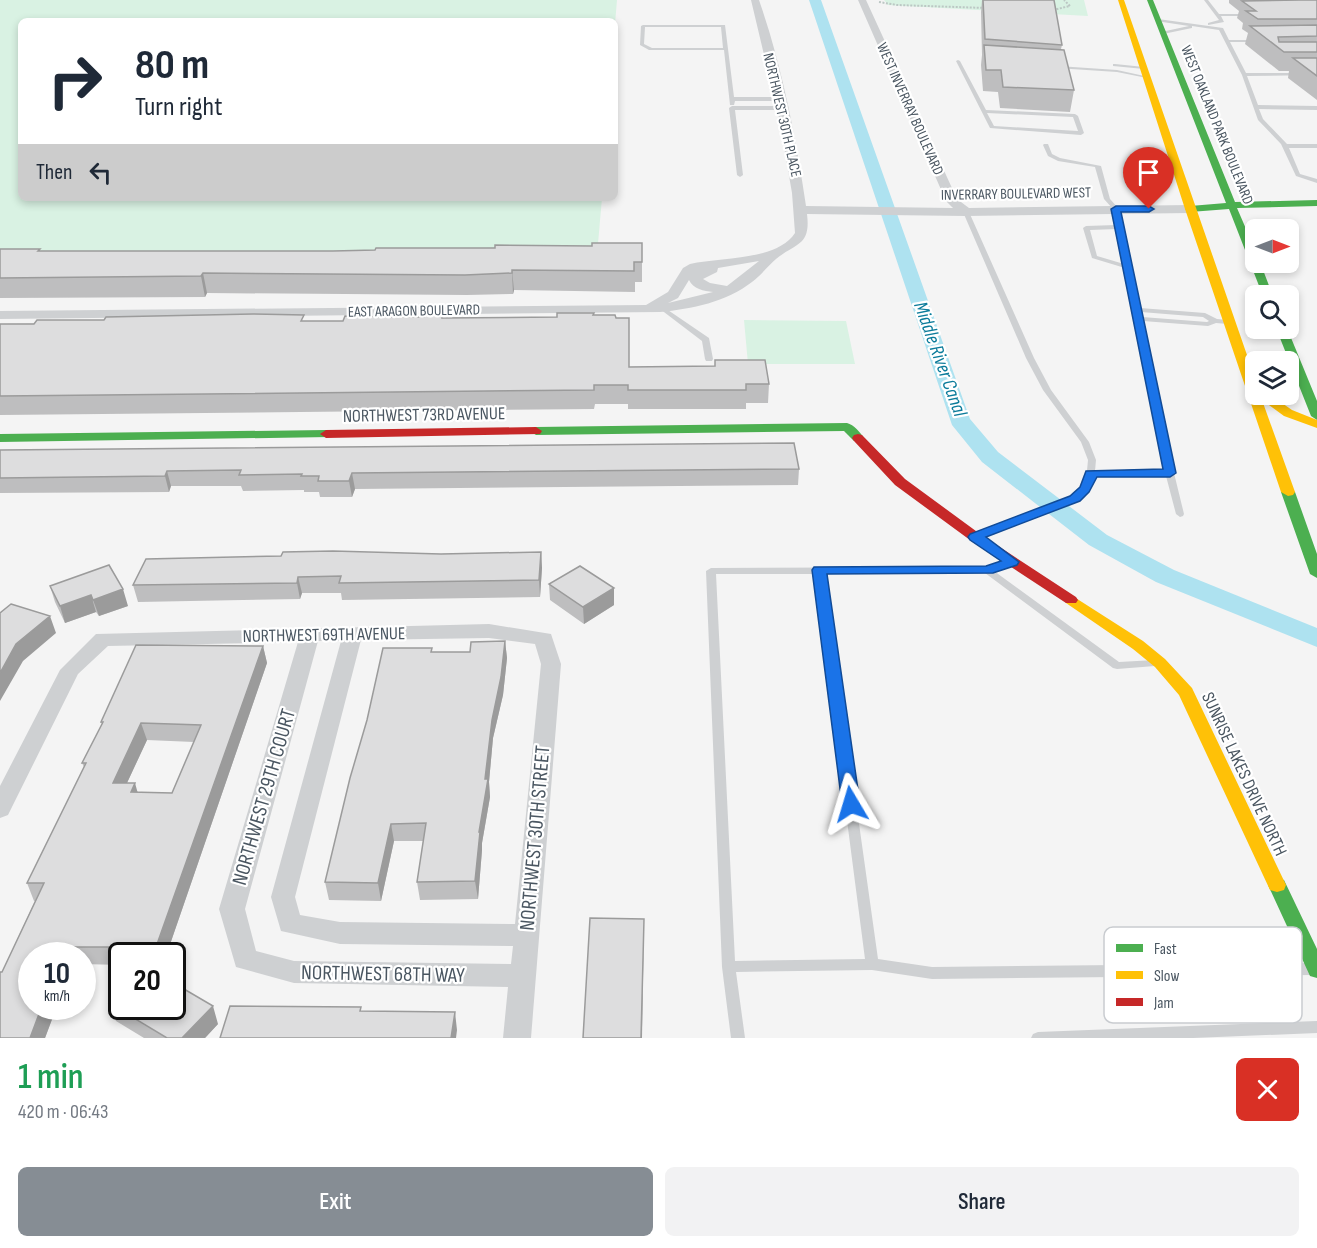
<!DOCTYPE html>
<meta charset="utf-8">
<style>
:root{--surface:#fff;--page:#f2f2f3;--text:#1f2937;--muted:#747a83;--accent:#868d94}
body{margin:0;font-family:"Sofia Sans Condensed",sans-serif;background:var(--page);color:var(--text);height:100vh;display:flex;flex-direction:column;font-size:22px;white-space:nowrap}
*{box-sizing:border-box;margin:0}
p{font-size:20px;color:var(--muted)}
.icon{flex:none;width:33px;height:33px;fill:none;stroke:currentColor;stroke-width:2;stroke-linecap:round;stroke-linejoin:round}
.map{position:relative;height:1038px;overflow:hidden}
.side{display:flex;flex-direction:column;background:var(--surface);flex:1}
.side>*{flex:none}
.guide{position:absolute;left:18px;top:18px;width:600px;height:183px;border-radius:9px;box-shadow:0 3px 9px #0003;background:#fff;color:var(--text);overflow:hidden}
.needle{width:39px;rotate:90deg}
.tools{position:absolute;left:1245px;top:219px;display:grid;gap:12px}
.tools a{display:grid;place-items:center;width:54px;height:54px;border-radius:9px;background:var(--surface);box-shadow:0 3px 9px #0003;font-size:30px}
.speed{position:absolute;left:18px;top:942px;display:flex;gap:12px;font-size:30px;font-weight:700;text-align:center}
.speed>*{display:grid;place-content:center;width:78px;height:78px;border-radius:50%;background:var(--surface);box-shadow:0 3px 9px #0003;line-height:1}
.speed small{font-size:15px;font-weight:400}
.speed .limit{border:3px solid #111;border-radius:9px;background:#fff;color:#111}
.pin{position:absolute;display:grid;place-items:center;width:51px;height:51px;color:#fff;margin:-62px -26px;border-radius:50% 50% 50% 0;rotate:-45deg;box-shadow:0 0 6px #0007}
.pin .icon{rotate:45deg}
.me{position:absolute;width:66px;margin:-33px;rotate:353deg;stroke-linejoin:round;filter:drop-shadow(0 0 4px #0008)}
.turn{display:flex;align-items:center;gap:21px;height:126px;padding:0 18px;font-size:27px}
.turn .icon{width:78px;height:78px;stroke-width:2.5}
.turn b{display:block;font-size:42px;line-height:51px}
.then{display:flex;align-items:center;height:57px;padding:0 18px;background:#0003;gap:12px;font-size:22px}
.round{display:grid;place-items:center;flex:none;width:63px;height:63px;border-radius:9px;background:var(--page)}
.head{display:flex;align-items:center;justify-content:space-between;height:102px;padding:0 18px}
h1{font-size:36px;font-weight:600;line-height:45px;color:#1e9e55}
.cta{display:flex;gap:12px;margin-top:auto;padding:12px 18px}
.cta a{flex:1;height:69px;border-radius:9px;background:var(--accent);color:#fff;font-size:24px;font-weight:600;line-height:69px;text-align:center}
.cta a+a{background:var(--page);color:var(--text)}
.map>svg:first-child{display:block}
.green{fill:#d9f2e3}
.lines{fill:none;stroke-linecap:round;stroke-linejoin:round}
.canal{fill:#aee2f0;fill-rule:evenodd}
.path{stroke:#bcc7c4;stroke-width:2;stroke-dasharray:2 1.5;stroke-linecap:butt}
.lane{fill:#ced0d2;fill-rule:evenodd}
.street{fill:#ced0d2;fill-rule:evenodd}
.fast{fill:#4caf50;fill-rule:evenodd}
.slow{fill:#ffc107;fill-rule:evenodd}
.jam{fill:#c62828;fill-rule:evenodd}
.wall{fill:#bebebf;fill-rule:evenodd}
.shaded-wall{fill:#9b9b9b}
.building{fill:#ddddde;stroke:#9b9b9b;stroke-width:1.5;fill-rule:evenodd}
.route{fill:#1a73e8;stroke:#114b97;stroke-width:1.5}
.labels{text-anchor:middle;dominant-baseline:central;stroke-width:4.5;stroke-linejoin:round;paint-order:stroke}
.far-street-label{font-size:15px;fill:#4a5661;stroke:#fff}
.street-label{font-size:18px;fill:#4a5661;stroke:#fff}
.water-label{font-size:20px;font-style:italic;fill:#0c7c9b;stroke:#fff}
.near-street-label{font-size:21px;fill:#4a5661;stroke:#fff}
.key{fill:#fff;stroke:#c9ccd0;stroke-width:1.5}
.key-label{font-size:16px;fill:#4a5661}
</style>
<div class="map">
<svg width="1317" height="1038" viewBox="0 0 1317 1038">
<rect width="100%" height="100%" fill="#f4f4f4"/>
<!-- green -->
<path class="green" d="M0 0H617L615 24V21H21V198H602L597 255 0 261Z
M884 0H1084L1088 16 888 5Z
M744 320 846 321 855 364H748Z"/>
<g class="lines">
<!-- canal -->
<path class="canal" d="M809 0H821L970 419 998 452 1107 535 1174 570 1317 628V647L1156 582 1089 545 982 462 952 425Z"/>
<!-- path -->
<path class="path" d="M879 2 897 5 986 8
M1053 10 1070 6 1064 0"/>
<!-- lane -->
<path class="lane" d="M1204 0H1208L1219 14H1249L1251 15 1249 16H1221L1224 22 1208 25V23L1219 20Z
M1158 19 1223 28 1229 40H1259L1257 42H1230L1246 73H1317V75L1247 76 1258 105 1317 106V110L1259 109 1263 119 1287 144H1317V148H1289L1300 174 1317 179V183L1296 176 1281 144 1258 120 1242 75 1219 30 1192 26V28L1163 34 1161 32 1189 26 1156 21Z
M643 25H725L734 97H779L782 99 779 101H735L734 105H730L724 50H649L640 45 641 26ZM645 27H721L723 48H652L644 44Z
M958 60 960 61 986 110 1075 114 1078 116 1084 133 1081 135 990 128 956 61ZM987 113 1073 117 1078 131 994 126Z
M1115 64 1144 67 1146 68 1144 69 1113 66V64Z
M1058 66 1117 70 1149 77 1147 78 1117 72 1056 68V67Z
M732 106H781L784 108 781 110H735L743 175 740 177 737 175 729 108Z
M1044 144H1048L1052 154 1060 158 1101 166 1110 199 1119 209 1140 308 1205 313 1217 319 1228 320 1232 322 1228 324 1216 323 1208 326 1143 321 1174 473 1184 514 1183 516 1180 517 1176 514 1166 476 1095 477 1094 481 1078 501 975 540 970 537 972 535 1072 497 1086 481 1088 460 1081 442 1043 390 1026 358 963 212 964 211 969 212 1034 358 1051 390 1089 442 1096 460 1095 471 1165 470 1125 268 1092 258 1083 228 1086 226 1116 225 1113 209 1104 199 1095 167 1058 161 1048 156 1043 145ZM1117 229 1124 264 1097 256 1090 230ZM1141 312 1203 317 1209 321 1207 322 1142 317Z
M662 306 709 338 713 359 712 361H706L705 359 702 341 660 309 658 308Z
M1010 559 1013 560 1015 562 1013 564 994 571 1119 662 1155 660 1159 661 1160 663 1159 665 1155 666 1117 669 1113 668 985 573 824 574 878 959 932 967 1311 963 1316 965 1317 968 1316 973 1311 975 932 979 872 970 736 972 745 1038H731L722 967 706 571 711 568 986 567ZM716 574H815L865 959 735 961Z
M1317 1021V1033L1193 1038H1031L1033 1034 1038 1032Z"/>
<!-- street -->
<path class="street" d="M751 0H759C782 66 796 138 806 206L953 208 946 201 858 0H866L957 199 969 208 1190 205 1196 209 1190 213 966 216 807 214C811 246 796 243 776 259 768 266 761 275 752 282 726 302 692 309 660 312L0 319V311L646 305 668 292 683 268 690 264C720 257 777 261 795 233L792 193 779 118ZM759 261 727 286 710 283 703 279 717 272 718 268ZM689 280C693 289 704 291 713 292L668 303 678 298Z
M489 624 551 634 561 664 531 1038H503L508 987 294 983 236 967 219 909 298 642 108 646 78 674 8 815 0 818V786L60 670 96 634ZM489 638 535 644 541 664 515 924 340 922 300 915 295 897 361 640ZM318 641H341L271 897 281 931 340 944 513 946 511 964 294 961 256 951 245 909Z"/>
<!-- fast -->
<path class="fast" d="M1147 0H1153L1235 202 1317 200V206L1237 208 1256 252V262H1260L1273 296H1263L1229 209 1190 212 1185 209 1190 206 1226 203Z
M1276 328H1287L1317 401V420L1311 416Z
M847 423C854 425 860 432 864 438L862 441H854L844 431 536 435 530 431 536 427Z
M326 430 330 431 332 434 330 437 0 442V434Z
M1288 488 1295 492 1317 554V578L1310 574 1281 492Z
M1277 878 1284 880 1317 949V978L1310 976 1268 885 1270 880Z"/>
<!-- slow -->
<path class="slow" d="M1118 0H1124L1256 381V394H1269L1292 410 1317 420V428L1284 416 1262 400 1295 492 1293 495 1288 496 1281 492 1185 209Z
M1071 595 1143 641 1165 659 1192 688 1286 885 1284 890 1277 892 1270 890 1179 695 1155 667 1133 649 1066 603 1064 600 1066 597Z"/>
<!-- jam -->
<path class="jam" d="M536 427 542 431 540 434 326 438 320 434 326 430Z
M858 434 862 435 905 479 980 534 1076 597 1078 600 1076 603H1066L970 540 895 485 854 441 852 438 854 435Z"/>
</g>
<!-- wall -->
<path class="wall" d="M982 0 1062 45 1061 49 1074 90 1070 112 1000 108 998 92 983 91 981 65 982 55 981 12Z
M1229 0H1317V100L1288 78 1289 71H1279L1245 44 1248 33 1242 29 1243 23 1237 18 1239 11 1229 3Z
M642 243V282H635V292L514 290 513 294 467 295 207 293 205 297 0 298V249L41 251H333L592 246Z
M594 315 616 318 629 367 715 366V360L769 384 768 403H746V409H628V404H595L594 409 0 415V324L343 321 444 318 557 317Z
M0 450 799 469 798 485 355 489 352 497H320L319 492H304V490L243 491 241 486H171L169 492 0 493Z
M541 552 542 568 540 597 342 600 341 593H302L300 599 138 602 133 585 441 554Z
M549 584 614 605 584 624 550 600Z
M50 586 128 606 99 616 96 612 65 623 55 602Z
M505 641 507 658 503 695 493 738 489 782 490 797 482 843V850L478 899 420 900 417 882 423 841H394L381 901 329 900 325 882 432 652H470Z
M263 646 267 663 166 956H122V965L82 964V956H32V1006H57L45 1038H0L2 972 35 901H34L27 883 84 767 82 763 102 724 101 722ZM147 740 194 742 172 793 138 792 127 783Z
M109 1003 218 1024 205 1038H144L116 1021Z"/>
<!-- shaded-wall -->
<path class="shaded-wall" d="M512 270 514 290 513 294 512 273Z
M203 273 207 293 205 297 201 276Z
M167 471 171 486 169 492 165 476Z
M352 473 355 489 352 497 349 481Z
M541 552 542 568 540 597 539 580Z
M298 577 302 593 300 599 297 583Z
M614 588V605L584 624 583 607Z
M123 589 128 606 99 616 93 600Z
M91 595 96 612 65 623 60 606Z
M50 616 56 633 23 661 0 701V673L16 644Z
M505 641 507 658 503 695 493 738 489 782 490 797 482 843V850L478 899 475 881 479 832 492 720Z
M263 646 267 663 166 956H159L156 947Z
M141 723 147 740 119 800 113 783Z
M135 783 140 801 131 792Z
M391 824 394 841 381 901 378 883Z
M644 919 642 1038H641Z
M65 947 69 956H62Z
M42 1006H57L45 1038H30Z
M213 1006 218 1024 205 1038H182Z
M455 1012 457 1030 456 1038H451Z"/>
<!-- building -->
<path class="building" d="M983 0H1054L1062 45 985 39Z
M1300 0H1317V19H1258L1246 11H1256L1242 1Z
M1317 25V36L1278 37 1279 42H1317V52H1284L1250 26Z
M984 45 1064 50 1074 90 1003 87 1001 70H986Z
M1293 58H1317V76Z
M592 243H642V262H634V271L512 270V273L465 275 203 273 201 276 0 278V249H40L38 251H333L375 250 376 248H495V245L592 246Z
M557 313H594L593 315H615L616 318H629V367L715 366V360H765L769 384H746V390H628V385H594V390L0 396V324H34L37 320H104L106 317 253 314 304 315 301 321H343L345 316 424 317 425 314H443L442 318 557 317Z
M794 443 799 469 352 473 349 481H318L319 476H301L302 474 239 475 241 470 167 471 165 476 0 478V450Z
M333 551 441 554 541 552 539 580 339 583 341 576 298 577 297 583 133 585 146 559 281 556 283 552Z
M109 565 123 589 93 600 91 595 60 606 50 586Z
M580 566 614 588 583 607 549 584Z
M11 604 50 616 16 644 0 673V613Z
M505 641 501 677 492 720 485 779H488L479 832H480L475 881 417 882 426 823 391 824 378 883 325 882 350 778 367 720 383 648H432L431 652H470L471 642Z
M136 645 263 646 156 947H65L62 956H32V1006H42L30 1038H0V972H2L44 883H27L86 763H82L103 722H101ZM141 723 201 725 172 793 131 792 135 783H113Z
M590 918 644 919 641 1038H583Z
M172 982 213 1006 182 1038H167L109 1003 122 991V1006H172Z
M230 1006 361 1007 360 1011 455 1012 451 1038H220Z"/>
<!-- route -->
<path class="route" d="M1116 206H1149L1154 209 1149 212H1121L1176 473 1170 477H1097L1089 492 1080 501 986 537 1019 562 1017 565 993 573 827 574 860 804 857 809 851 811 845 809 842 804 812 570 814 567 986 566 1001 561 970 540 968 537 970 534 1070 496 1080 487 1086 471 1163 469 1111 209Z"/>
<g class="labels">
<!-- far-street labels -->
<g class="far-street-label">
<text transform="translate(910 109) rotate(66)">WEST INVERRAY BOULEVARD</text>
<text transform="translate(782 115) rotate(77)">NORTHWEST 30TH PLACE</text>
<text transform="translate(1217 125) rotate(68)">WEST OAKLAND PARK BOULEVARD</text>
<text transform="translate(1016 194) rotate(-1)">INVERRARY BOULEVARD WEST</text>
<text transform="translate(414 311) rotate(-1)">EAST ARAGON BOULEVARD</text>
</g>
<!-- street labels -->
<g class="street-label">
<text transform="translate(424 415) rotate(-1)">NORTHWEST 73RD AVENUE</text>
<text transform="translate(324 635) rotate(-1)">NORTHWEST 69TH AVENUE</text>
<text transform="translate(1244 774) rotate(65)">SUNRISE LAKES DRIVE NORTH</text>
</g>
<!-- water labels -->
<g class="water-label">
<text transform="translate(940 359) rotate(70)">Middle River Canal</text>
</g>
<!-- near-street labels -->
<g class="near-street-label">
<text transform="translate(264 797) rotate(-74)">NORTHWEST 29TH COURT</text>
<text transform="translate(535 838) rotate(-85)">NORTHWEST 30TH STREET</text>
<text transform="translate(383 974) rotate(1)">NORTHWEST 68TH WAY</text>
</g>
</g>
<!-- legend -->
<rect x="1104" y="927" width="198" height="96" rx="9" class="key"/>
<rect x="1116" y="944" width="27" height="8" fill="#4caf50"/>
<rect x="1116" y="971" width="27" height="8" fill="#ffc107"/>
<rect x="1116" y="998" width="27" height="8" fill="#c62828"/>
<g class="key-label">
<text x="1154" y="954">Fast</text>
<text x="1154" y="981">Slow</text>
<text x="1154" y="1008">Jam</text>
</g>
</svg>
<div class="tools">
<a><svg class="needle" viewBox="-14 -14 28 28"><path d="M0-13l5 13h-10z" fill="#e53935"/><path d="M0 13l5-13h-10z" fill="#747a83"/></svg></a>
<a><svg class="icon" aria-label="search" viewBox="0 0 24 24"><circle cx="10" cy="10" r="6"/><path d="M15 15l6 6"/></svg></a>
<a><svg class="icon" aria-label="layers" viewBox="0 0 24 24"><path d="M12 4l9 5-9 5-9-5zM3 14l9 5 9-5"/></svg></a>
</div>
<div class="speed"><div>10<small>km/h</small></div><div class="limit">20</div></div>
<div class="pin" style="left:1149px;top:209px;background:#d93025"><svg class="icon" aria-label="arrive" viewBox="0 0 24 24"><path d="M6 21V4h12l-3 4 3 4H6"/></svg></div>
<svg class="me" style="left:851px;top:804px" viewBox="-20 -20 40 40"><path d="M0-17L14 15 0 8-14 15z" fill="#1a73e8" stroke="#fff" stroke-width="4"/></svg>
<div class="guide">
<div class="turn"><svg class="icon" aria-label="right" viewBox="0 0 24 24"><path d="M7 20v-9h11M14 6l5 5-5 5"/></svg><div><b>80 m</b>Turn right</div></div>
<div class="then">Then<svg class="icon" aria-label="left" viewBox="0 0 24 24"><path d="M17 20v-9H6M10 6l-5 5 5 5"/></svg></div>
</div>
</div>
<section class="side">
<div class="head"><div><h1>1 min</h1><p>420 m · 06:43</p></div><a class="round" style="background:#d93025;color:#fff"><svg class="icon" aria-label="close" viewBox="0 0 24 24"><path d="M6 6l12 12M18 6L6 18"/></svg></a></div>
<div class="cta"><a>Exit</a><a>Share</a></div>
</section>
